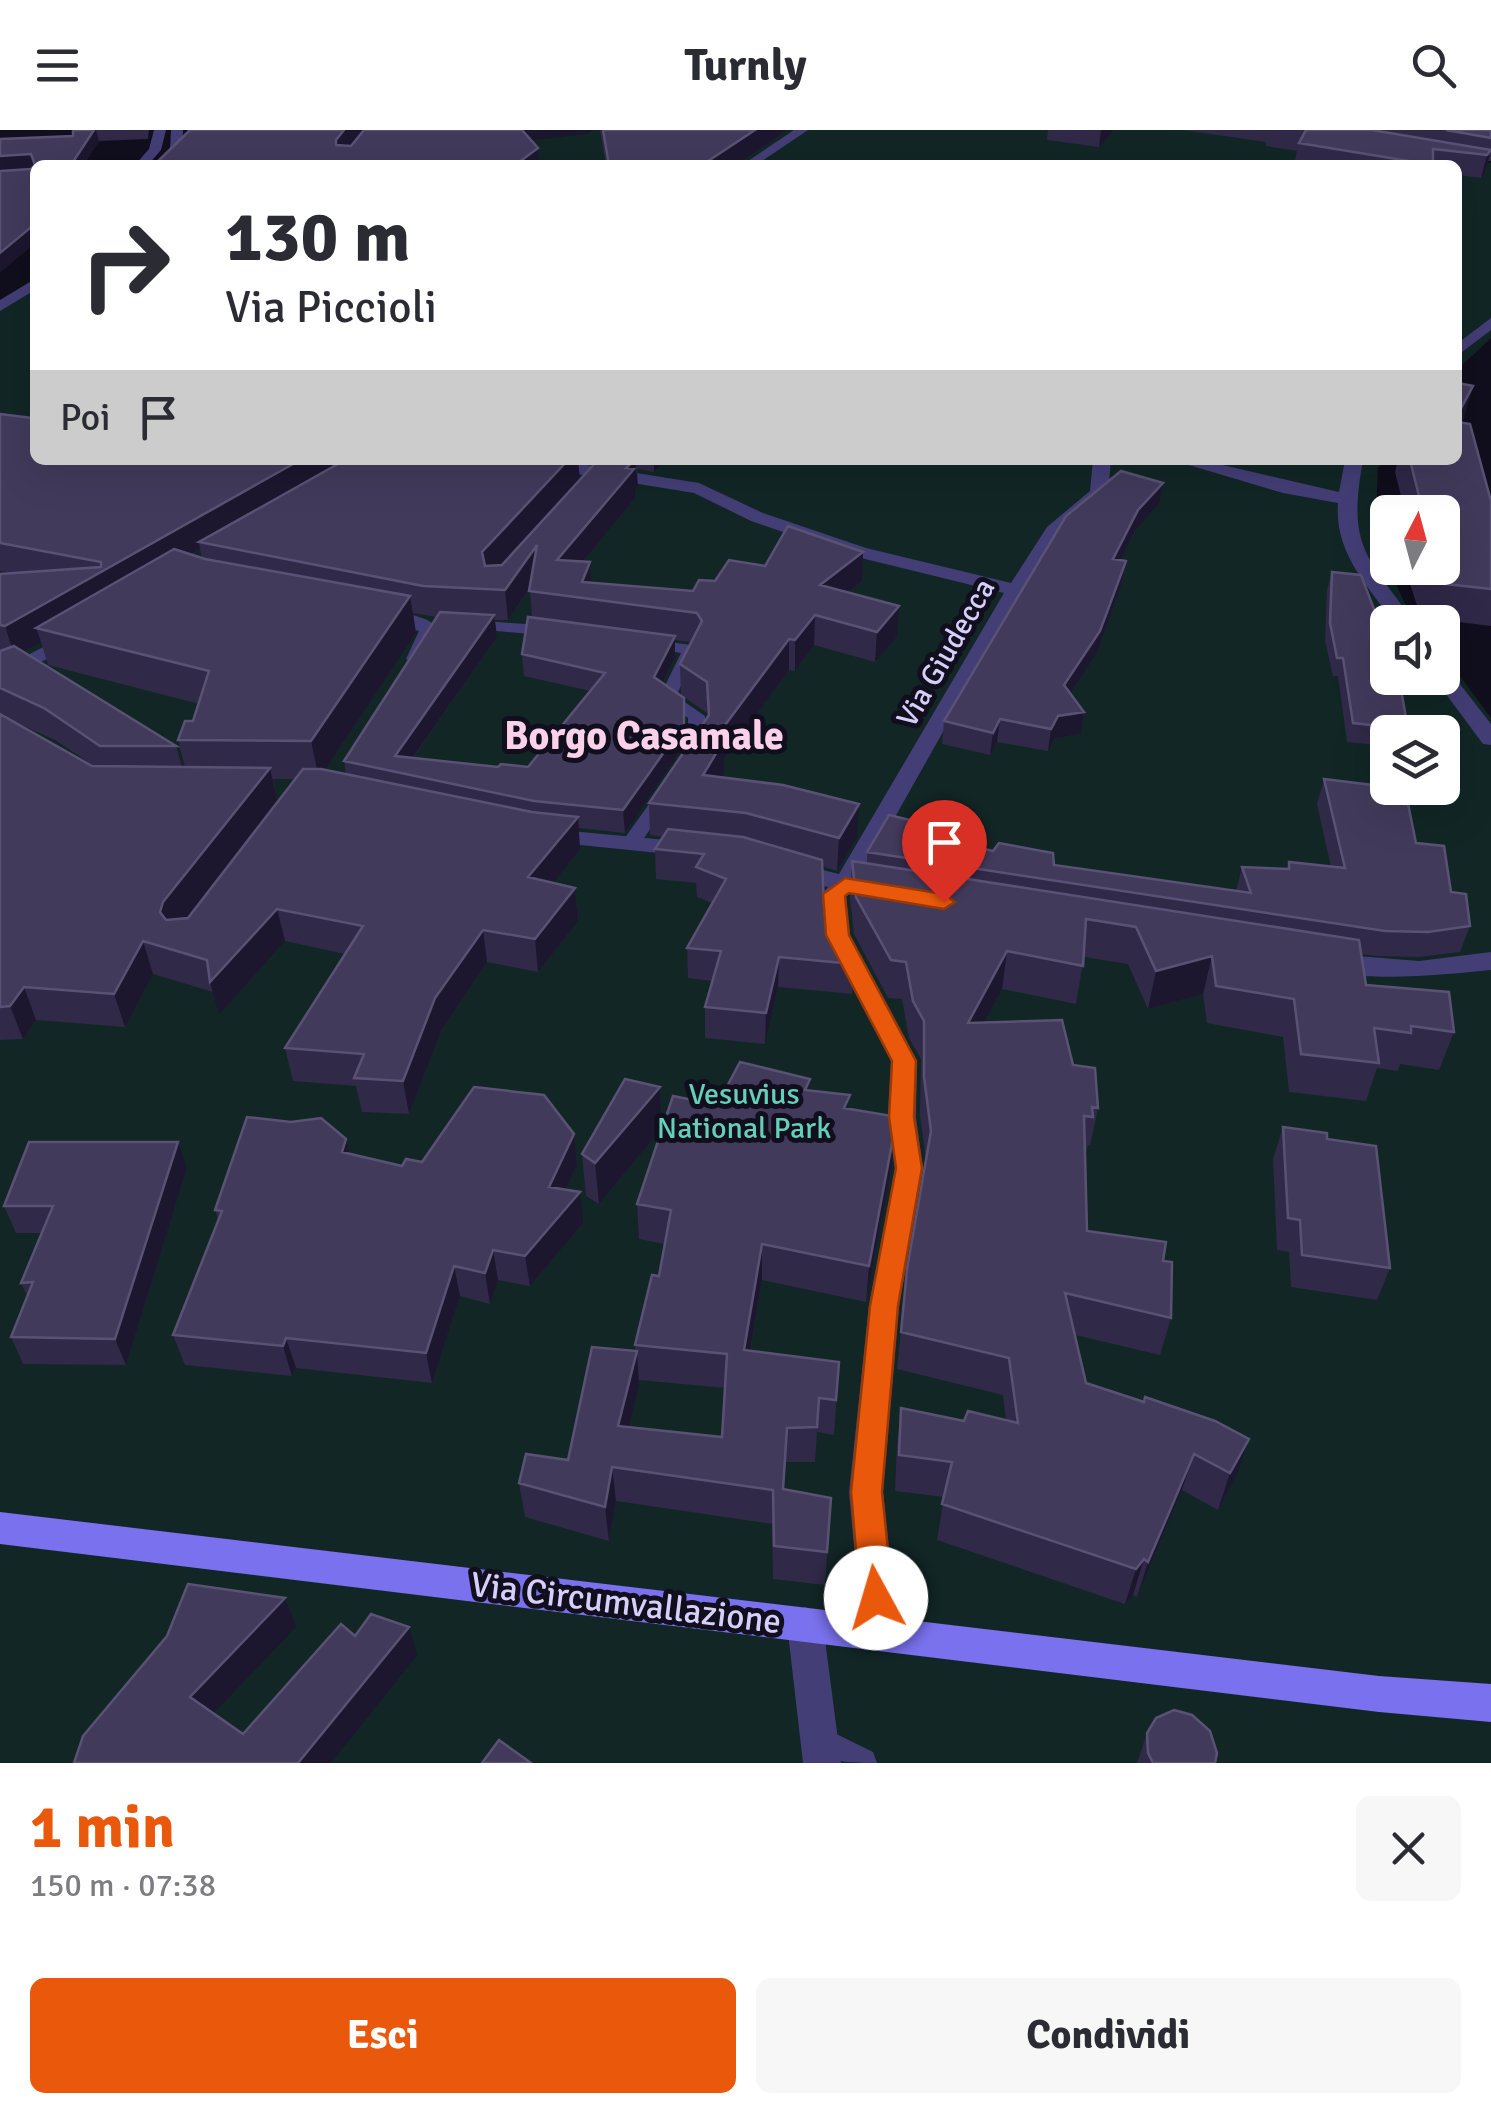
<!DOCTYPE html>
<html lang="it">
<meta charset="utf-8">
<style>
:root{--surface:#fff;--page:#f7f7f7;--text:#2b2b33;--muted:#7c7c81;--accent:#ea580c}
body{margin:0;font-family:Signika,sans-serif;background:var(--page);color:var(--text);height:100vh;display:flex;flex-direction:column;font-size:38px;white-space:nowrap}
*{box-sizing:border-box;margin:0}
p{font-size:32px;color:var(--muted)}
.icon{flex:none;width:55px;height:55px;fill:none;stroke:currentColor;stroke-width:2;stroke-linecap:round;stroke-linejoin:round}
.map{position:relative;height:1633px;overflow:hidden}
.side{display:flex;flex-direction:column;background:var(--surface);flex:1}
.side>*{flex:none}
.top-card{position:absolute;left:30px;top:30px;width:1432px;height:305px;border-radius:15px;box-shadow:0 10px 40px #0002;background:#fff;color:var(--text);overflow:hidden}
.needle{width:65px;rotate:6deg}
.buttons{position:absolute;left:1370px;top:365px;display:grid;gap:20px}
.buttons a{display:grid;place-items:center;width:90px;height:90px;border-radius:15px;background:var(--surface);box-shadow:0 10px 40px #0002;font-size:50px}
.pin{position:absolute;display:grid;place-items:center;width:85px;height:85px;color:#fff;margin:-102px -42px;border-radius:50% 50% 50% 0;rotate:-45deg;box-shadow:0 0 10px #0007}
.pin .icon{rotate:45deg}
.me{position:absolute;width:110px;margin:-55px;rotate:354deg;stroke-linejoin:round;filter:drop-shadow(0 0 8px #0008)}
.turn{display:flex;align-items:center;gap:35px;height:210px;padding:0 30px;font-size:45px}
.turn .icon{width:130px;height:130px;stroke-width:2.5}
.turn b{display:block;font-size:70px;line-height:85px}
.then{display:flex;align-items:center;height:95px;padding:0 30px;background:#0003;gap:20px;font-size:38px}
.round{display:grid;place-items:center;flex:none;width:105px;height:105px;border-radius:15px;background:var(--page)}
.head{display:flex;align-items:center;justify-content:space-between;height:170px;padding:0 30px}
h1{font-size:60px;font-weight:700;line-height:75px;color:var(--accent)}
.cta{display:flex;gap:20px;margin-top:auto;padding:20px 30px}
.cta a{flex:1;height:115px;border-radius:15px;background:var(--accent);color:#fff;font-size:40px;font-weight:700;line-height:115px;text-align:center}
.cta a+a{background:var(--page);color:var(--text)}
header{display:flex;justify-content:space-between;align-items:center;height:130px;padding:0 30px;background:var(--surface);font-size:45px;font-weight:700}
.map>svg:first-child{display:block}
.green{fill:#122626;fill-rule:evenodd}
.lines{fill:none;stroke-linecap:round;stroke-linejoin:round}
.service{fill:#433e76;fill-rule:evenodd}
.minor{fill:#433e76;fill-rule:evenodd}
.tertiary{fill:#433e76;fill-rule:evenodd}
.secondary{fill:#7a71ee;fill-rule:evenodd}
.wall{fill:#302948;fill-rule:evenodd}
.shaded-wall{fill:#1c162f}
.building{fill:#423a5b;stroke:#595274;stroke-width:2.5}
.route{fill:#ea580c;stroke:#983908;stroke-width:2.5}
.labels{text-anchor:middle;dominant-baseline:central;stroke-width:10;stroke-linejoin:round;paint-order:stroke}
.street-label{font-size:30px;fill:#d6cff9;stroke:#110e1d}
.park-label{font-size:30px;fill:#65d0ba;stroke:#110e1d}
.near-street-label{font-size:35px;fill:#d6cff9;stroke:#110e1d}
.district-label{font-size:40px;font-weight:bold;fill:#fad1e9;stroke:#110e1d}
</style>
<header><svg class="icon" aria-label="menu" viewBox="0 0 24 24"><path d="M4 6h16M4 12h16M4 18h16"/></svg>Turnly<svg class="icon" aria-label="search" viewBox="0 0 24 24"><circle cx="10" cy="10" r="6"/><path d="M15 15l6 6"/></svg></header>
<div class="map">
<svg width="1491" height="1633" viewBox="0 0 1491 1633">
<rect width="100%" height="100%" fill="#110e1d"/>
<!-- green -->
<path class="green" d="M481 0H1279L1491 33V208L1458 239V35H336Z
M29 152H35V330H1385L1378 338 1375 405 1404 472 1420 492H1388V548H1442L1443 523 1491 588V1633H0V171ZM1388 602H1442V658H1388Z"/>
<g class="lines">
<!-- service -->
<path class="service" d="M471 490 552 496 560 501 552 506 465 498 463 495Z
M650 509 691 515 699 520 676 566 705 586 706 617 697 630H685L682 626 688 617V588L659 568 681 523 644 517V511Z
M663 662 672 667 638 717H624L622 713 624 709 657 663Z
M818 1595 873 1622 877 1633C851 1633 815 1633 803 1610L807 1599Z"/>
<!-- minor -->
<path class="minor" d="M154 0H166L161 20 148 35H135L149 19Z
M171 0H183L182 20 170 35H158L170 20Z
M794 0H808L756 35H742Z
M35 149V160L0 181V170Z
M1491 188V200L1458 225V213Z
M513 330H555L699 353 763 383 866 418 1011 453 1047 397 1090 361 1093 330H1111L1108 363 1060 404 1000 501 860 749 892 756 895 762 883 770 851 762 846 766 850 805 917 931 916 987 923 1039 899 1176 883 1362 898 1504 893 1516 880 1521 867 1516 862 1504 849 1362 869 1176 895 1039 888 987 891 931 826 805 822 764 828 757 782 745 778 740 790 732 839 744 1004 463 853 426 751 391 694 363 522 335Z
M1172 330H1201L1339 362 1345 330H1363C1347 417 1366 425 1414 492H1394C1367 456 1334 421 1338 373L1283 363Z
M381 479C401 483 425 484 440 499L423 533 416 535 406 529 419 501 374 489V481Z
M71 503 78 505V513L0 553V539Z
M1442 538 1449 540 1491 594V615L1483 614 1434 548H1442Z
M549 699 688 712 700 719 688 726 541 711 537 706Z
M1491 822V840C1460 843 1337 857 1319 833L1332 824 1419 831Z"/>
<!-- tertiary -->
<path class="tertiary" d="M805 1477 818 1482 823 1494 841 1633H803L787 1494 792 1482Z"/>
<!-- secondary -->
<path class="secondary" d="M0 1382 1379 1546 1491 1554V1592L1379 1582 0 1414Z"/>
</g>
<!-- wall -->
<path class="wall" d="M73 0H149L148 9 99 11 83 35H35V113L0 142V9L73 6Z
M600 0H787L736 35H606Z
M1048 0H1114L1099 17 1047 10Z
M1182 0H1491V31H1488L1485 43 1481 48 1458 45V35H1294L1297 21 1266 16V12Z
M1458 253 1464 288 1461 292 1491 371V496L1426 488 1417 475 1409 451 1413 438H1442V382H1405L1395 342 1398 330H1458Z
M0 284 32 288 580 349 501 435 596 333 579 330H665L654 342 637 339 638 357 635 360V368L583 431 590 432 591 453 693 461 715 451 765 436 863 422 862 451 847 463 897 507 875 532 814 515 795 541 789 540 724 629V644L722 647 857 707 837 741 822 736 824 776 854 834 852 864 778 857 765 914 705 908V877L712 851 688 848 687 818 712 773 697 767 696 753 656 749 655 719 663 707 650 705 649 673 708 588 707 583 681 565 680 534 691 512 675 510V527L663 553 684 616 625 703 578 698 580 719 553 753 575 758 578 791 538 842 487 832 441 901 409 984 362 982 356 956 293 951 285 918 345 824 285 811 219 885 213 862 153 844 125 897 36 890 23 909 0 910V444L14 443 0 441ZM200 419 202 428 191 425ZM530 459 532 488 522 524 524 546 590 561 528 637H498L413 628 497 507 495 490H508ZM413 483 437 487 344 631 346 644 325 640 416 503ZM41 512 48 535 199 574 193 591 178 610 185 637H182L176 616 24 522ZM8 589 55 610 94 636H92ZM273 649H295L188 788 185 789 277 670Z
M1159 373 1135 401 1120 430 1126 431 1122 452 1097 523 1070 563 1084 582 1081 604 1055 608 1048 621 997 612 990 625 942 614 944 591Z
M1332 442 1408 599 1407 602H1388V616L1347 612 1338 546H1333L1325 511 1327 460Z
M1324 649 1416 713 1451 762 1470 796 1460 822 1419 827 1376 826 1361 824 1366 855 1454 902 1439 940 1400 934 1398 941 1377 938 1366 971 1289 962 1283 907 1207 893 1203 864 1148 879 1128 834 1084 827 1076 874 1002 859 984 893 1073 935 1098 978 1090 1016 1088 1015 1085 1025 1087 1101 1163 1131 1171 1188 1160 1225 1075 1205 1086 1253 1236 1346 1218 1380 1182 1360 1137 1467 1133 1465 1125 1474 937 1410 944 1367 895 1361 897 1315 901 1278 964 1291 1006 1290 1003 1265 897 1239 907 1139 926 1030 920 985 921 929 909 908 902 869 888 868 854 804 850 768 852 731 867 733V722L909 701 1054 735 1236 761 1242 737 1287 739 1289 732 1331 737 1317 674Z
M660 957 662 998 693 970 723 964 809 961 849 979 891 1039 866 1172 762 1150 750 1221 839 1232 834 1305 817 1302 815 1332H786L784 1359 831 1368 825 1455 773 1449 772 1394 616 1371 609 1411 525 1387 519 1353 568 1330 635 1221V1215L659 1146 665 1114 639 1109 637 1074 662 998 599 1074 586 1066 582 1024ZM639 1250 725 1258 722 1307 629 1297 639 1256Z
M1283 997 1327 1009 1390 1138 1377 1170 1291 1157 1289 1122 1277 1120 1273 1029Z
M574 1004 577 1035 566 1060 583 1093 530 1156 498 1150 490 1174 460 1166 432 1253 296 1238 292 1246 185 1235 173 1205 218 1090 215 1080 349 1024 402 1036Z
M187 1038 126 1235 23 1234 11 1207 27 1166 21 1153 42 1103H16L4 1076Z
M1147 1603 1215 1633H1137Z"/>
<!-- shaded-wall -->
<path class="shaded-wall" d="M94 0H96L99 11 83 35H71Z
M344 0H364L339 33 336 10Z
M515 0H592L587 4 516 12Z
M755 0H787L736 35H702Z
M1101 0H1114L1099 17Z
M538 18 539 35H515Z
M1491 20 1485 43 1481 48 1487 25Z
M31 24 35 38 0 41V26Z
M35 94V113L0 142V123Z
M1473 256 1464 288 1458 300V284Z
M300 330H360L199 412 200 419 56 503 36 498 41 512 15 527 5 496Z
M568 330H578L580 349 485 451 482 422Z
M635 330 638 357 635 360V368L560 459 557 430 626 338Z
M654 330H665L654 342Z
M1163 353 1159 373 1135 401 1110 450 1113 429 1138 380Z
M537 415 539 445 508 490 505 460Z
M863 422 862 451 819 485 820 455Z
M1126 431 1122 452 1097 523 1061 577 1064 555Z
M590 432 592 461 582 452Z
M410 466 416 503 319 649 311 611Z
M899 476 897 507 875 532 877 502Z
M494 485 497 507 402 643 395 626Z
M815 485 814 515 795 541V510Z
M675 506V527L655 569 654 547Z
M789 509V540L724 629V644L704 676 703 645 714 610Z
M684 568V616L625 703 623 680Z
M1084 582 1081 604 1055 608 1048 621 1051 599 1058 586Z
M1000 589 997 612 990 625 993 603Z
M270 638 277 670 173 805 160 782 163 772Z
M859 674 857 707 837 741 839 708Z
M578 687 580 719 532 780 528 747Z
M575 758 578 791 538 842 535 809Z
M277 779 285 811 219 885 210 852Z
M483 800 487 832 441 901 409 984 403 951 435 868Z
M143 811 153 844 125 897 114 864Z
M1007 821 1002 859 964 931 968 893Z
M1212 826 1203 864 1148 879 1156 841Z
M779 827 778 857 765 914 766 883Z
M24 857 36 890 23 909 10 876Z
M660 957 662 998 599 1074 595 1033Z
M894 1003 891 1039 866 1172 869 1136Z
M574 1004 577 1035 553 1088 549 1057Z
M346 1009 353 1039 342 1022Z
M178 1012 187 1038 126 1235 115 1209Z
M580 1062 583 1093 530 1156 525 1126Z
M762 1114V1150L744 1255V1220Z
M493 1120 498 1150 490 1174 485 1143Z
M454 1136 460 1166 432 1253 426 1223Z
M286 1208 296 1238 292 1246 283 1216Z
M637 1221 639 1256 621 1330 618 1296Z
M1249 1309 1236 1346 1218 1380 1230 1343Z
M1194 1324 1182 1360 1137 1467 1148 1432Z
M612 1337 616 1371 609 1411 605 1377Z
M1144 1429 1133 1465 1125 1474 1136 1439Z
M285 1468 296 1497 203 1594 190 1567Z
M409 1497 417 1525 331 1633H298Z"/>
<!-- building -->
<path class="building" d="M73 0H94L71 35H35V94L0 123V41L31 39 35 35 31 24 0 26V9L73 6Z
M190 0H344L336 10V15L351 16 364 0H522L538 18 515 35H154Z
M603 0H755L702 35H609Z
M1306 0H1372L1491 20 1487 25 1433 19V35L1299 13Z
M1446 0H1491V8Z
M1458 253 1473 256 1458 284Z
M0 284 32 288 35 286V330H300L5 496 0 495V444L101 437V432L0 413Z
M1458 292 1470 294 1491 371V459L1437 453 1427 438H1442V382H1423L1410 330H1458Z
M345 330H568L482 422 485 436 502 435 598 330H635L626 338 634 339 557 430 590 432 582 452 693 461 699 450 715 451 729 430 765 436 788 396 863 422 820 455 899 476 877 502 815 485 795 510 789 509 714 610 723 612 703 645 783 655 859 674 839 708 746 683 649 673 709 585 707 552 680 534 702 491 697 483 529 461 537 415 505 460 423 456 199 412Z
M1121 341 1163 353 1138 380 1113 429 1126 431 1100 501 1064 555 1084 582 1058 586 1051 599 1000 589 993 603 944 591 1066 386Z
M174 419 205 429 410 466 311 611 178 610 185 591H193L209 541 36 498Z
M1332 442 1361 445 1388 516V548H1399L1408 599 1353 593 1343 528H1337L1330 493Z
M440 482 494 485 395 626 498 637 501 634 528 637 605 543 522 524 528 487 675 506 654 547 684 568V594L623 680 534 671 344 631Z
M14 516 176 616H100L44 578 0 558V521Z
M0 584 92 636 270 638 163 772 160 782 166 790 188 788 303 639H321L532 682 578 687 528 747 575 758 535 809 483 800 435 868 403 951 354 948 364 924 285 918 363 796 277 779 210 852 207 830 143 811 114 864 24 857 10 876 0 877Z
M1324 649 1405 659 1416 713 1444 716 1451 762 1466 764 1470 796 1428 802 1385 801 867 722 889 685 910 690 905 700 993 721 999 713 1053 723 1054 735 1251 763 1242 737 1289 739V732L1345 738Z
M668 699 743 707 822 730 824 776 854 834 779 827 766 883 705 877 721 821 687 818 726 749 696 737 704 724 655 719Z
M852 731 1359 810 1366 855 1449 862 1454 902 1411 896V903L1374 898 1379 933 1301 924 1294 869 1216 856 1212 826 1156 841 1136 797 1086 789 1083 836 1007 821 968 893 1062 890 1073 935 1095 938 1098 978 1092 977 1093 987 1084 986 1087 1101 1166 1112 1163 1131 1172 1132 1171 1188 1065 1163 1086 1253 1144 1272 1145 1267 1215 1291 1249 1309 1230 1343 1194 1324 1148 1432 1144 1429 1136 1439 942 1374 952 1332 899 1325 901 1278 964 1291 968 1281 1018 1293 1009 1228 901 1202 907 1139 931 1001 924 947V891L913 871 906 832 891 830 856 767Z
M740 932 810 949 805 960 850 965 844 978 892 986 894 1003 869 1136 762 1114 744 1220 839 1232 836 1270 819 1268 817 1297 787 1298 783 1359 831 1368 827 1422 774 1416 773 1360 612 1337 605 1377 519 1353 526 1324 568 1330 592 1217 637 1221 618 1296 722 1307 727 1224 635 1215 652 1145 659 1146 671 1080 637 1074 673 966 693 970 699 961 723 964Z
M625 949 660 957 595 1033 582 1024Z
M474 957 544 965 574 1004 549 1057 580 1062 525 1126 493 1120 485 1143 454 1136 426 1223 286 1208 283 1216 173 1205 222 1081 215 1080 247 987 291 992 321 988 346 1009 342 1022 402 1036 406 1029 422 1032Z
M1283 997 1327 1003V1009L1376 1016 1390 1138 1302 1125 1300 1090 1288 1088Z
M29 1012H178L115 1209 11 1207 33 1152 21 1153 53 1076H4Z
M188 1454 285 1468 190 1567 243 1604 341 1494 355 1506 371 1484 409 1497 298 1633H74L83 1606 167 1506Z
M1174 1580 1192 1585 1210 1601 1217 1623 1215 1633H1153L1148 1623 1147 1603 1156 1588Z
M499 1610 531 1633H482Z"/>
<!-- route -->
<path class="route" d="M845 748 944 764 955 772 944 779 849 763 845 766 849 805 916 931 914 987 922 1038 898 1176 882 1362 893 1468 888 1479 876 1484 865 1479 860 1468 851 1362 870 1176 896 1038 889 987 892 931 826 805 823 764Z"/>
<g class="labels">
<!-- street labels -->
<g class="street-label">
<text transform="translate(946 523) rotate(-60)">Via Giudecca</text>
</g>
<!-- park labels -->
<g class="park-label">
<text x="744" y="964">Vesuvius<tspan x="744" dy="34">National Park</tspan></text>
</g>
<!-- near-street labels -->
<g class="near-street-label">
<text transform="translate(626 1473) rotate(7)">Via Circumvallazione</text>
</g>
<!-- district labels -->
<g class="district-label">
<text x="644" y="606">Borgo Casamale</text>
</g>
</g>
</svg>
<div class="buttons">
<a><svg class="needle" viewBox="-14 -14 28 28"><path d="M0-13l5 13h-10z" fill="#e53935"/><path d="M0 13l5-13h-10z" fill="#7c7c81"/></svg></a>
<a><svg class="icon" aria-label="sound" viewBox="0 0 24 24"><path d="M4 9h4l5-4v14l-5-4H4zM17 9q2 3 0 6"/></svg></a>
<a><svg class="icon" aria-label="layers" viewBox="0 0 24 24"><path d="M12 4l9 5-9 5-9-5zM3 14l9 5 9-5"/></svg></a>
</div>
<div class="pin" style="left:944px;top:772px;background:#d93025"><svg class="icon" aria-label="arrive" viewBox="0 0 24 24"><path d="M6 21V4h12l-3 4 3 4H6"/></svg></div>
<svg class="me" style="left:876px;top:1468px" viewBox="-20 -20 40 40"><circle r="19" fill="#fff"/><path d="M0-13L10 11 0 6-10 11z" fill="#ea580c"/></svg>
<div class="top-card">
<div class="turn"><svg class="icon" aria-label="right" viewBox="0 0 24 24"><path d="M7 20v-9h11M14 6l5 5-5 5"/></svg><div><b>130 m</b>Via Piccioli</div></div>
<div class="then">Poi<svg class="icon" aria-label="arrive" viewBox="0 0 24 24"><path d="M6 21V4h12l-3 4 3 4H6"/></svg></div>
</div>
</div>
<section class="side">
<div class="head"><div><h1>1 min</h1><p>150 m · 07:38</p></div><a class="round"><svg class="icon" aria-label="close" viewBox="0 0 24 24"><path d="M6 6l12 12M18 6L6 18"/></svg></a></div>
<div class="cta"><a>Esci</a><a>Condividi</a></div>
</section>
